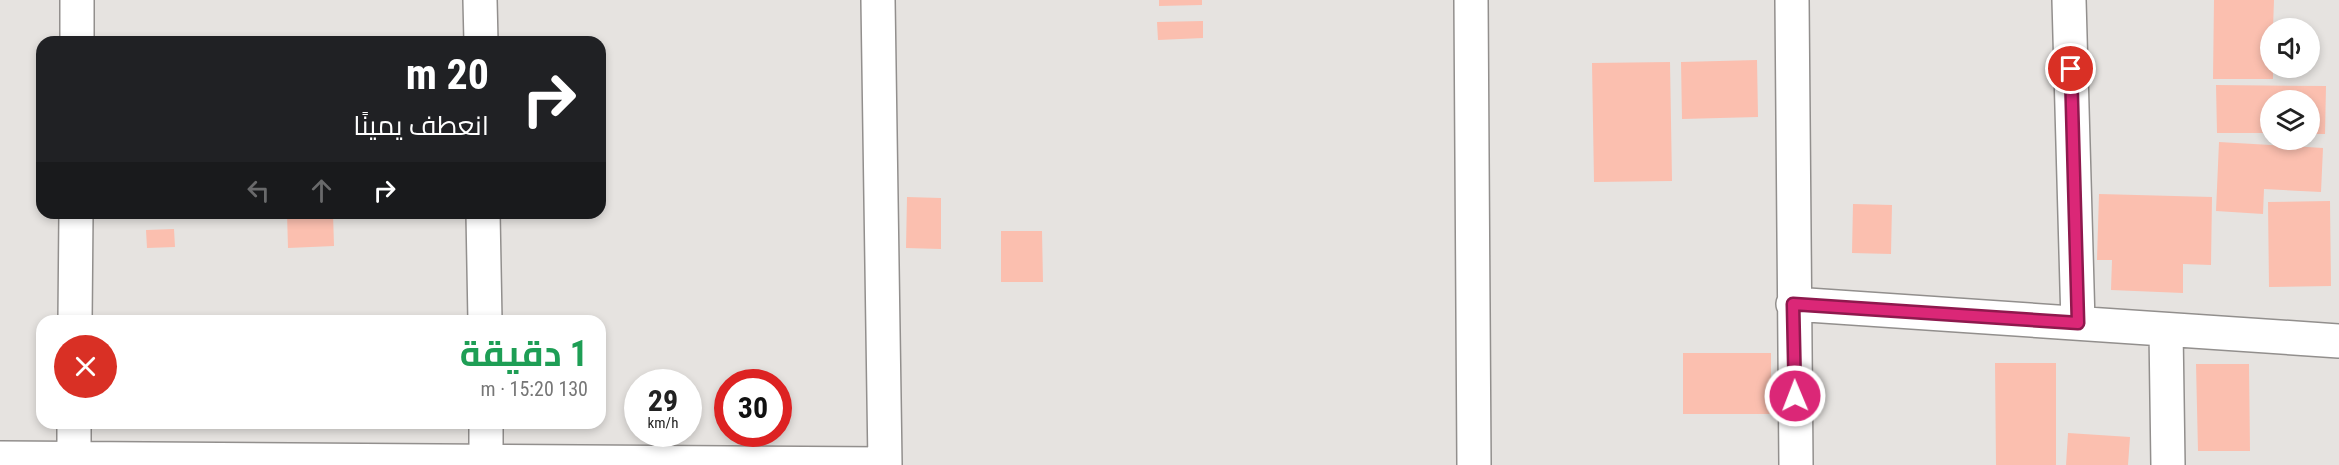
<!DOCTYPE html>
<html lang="ar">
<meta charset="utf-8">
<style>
:root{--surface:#fff;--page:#f6f6f6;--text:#222;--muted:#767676}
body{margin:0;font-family:"Roboto Condensed",Cairo,sans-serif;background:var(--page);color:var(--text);direction:rtl;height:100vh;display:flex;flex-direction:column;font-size:22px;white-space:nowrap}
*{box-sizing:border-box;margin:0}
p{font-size:20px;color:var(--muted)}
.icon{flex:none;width:33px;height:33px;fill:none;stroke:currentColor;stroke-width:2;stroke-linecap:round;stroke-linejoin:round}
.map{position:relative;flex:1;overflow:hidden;direction:ltr}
.details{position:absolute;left:36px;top:315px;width:570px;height:114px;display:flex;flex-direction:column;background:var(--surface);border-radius:18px;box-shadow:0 3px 9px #0003;direction:rtl}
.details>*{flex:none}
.top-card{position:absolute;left:36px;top:36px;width:570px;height:183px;border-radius:18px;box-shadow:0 3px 9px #0003;direction:rtl;background:#202124;color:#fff;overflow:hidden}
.buttons{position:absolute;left:2260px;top:18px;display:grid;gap:12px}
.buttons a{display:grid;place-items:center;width:60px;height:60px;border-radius:50%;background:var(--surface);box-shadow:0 3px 9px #0003;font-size:30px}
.speed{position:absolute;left:624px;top:369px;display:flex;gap:12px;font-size:30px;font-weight:700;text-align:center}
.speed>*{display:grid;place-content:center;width:78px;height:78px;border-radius:50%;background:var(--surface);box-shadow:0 3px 9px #0003;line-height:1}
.speed small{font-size:15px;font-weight:400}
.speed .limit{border:9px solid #d22;background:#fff;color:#111}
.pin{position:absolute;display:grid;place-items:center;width:51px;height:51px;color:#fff;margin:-26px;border:3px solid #fff;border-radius:50%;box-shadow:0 2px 6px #0007}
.me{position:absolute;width:66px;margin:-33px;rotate:359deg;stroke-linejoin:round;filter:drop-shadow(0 0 4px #0008)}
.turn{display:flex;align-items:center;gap:21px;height:126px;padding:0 18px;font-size:27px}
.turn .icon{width:78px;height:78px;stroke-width:2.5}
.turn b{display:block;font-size:42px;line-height:51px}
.lanes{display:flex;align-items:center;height:57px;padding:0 18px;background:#0003;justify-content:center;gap:30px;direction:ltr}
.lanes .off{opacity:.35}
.round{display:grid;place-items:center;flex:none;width:63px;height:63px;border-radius:32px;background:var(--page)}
.headline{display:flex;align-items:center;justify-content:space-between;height:102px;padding:0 18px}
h1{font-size:36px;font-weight:700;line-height:45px;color:#1e9e55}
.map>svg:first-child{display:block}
.building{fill:#fbbfaf}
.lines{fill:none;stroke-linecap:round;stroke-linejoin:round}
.minor-casing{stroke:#928f8d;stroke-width:36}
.minor{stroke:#fff;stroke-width:33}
.route-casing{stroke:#8e194d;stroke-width:15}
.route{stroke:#db2777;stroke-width:10}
</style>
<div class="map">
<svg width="2339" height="465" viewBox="0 0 2339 465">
<rect width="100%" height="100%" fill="#e6e3e0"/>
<!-- building -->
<path class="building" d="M1159 0H1202V5L1159 6Z
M2214 0H2274L2273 28H2271V68H2273V79H2213Z
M1203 21V38L1158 40 1157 22Z
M1757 60 1758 117 1682 119 1681 62Z
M1670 62 1672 181 1594 182 1592 63Z
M2216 85 2326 86 2325 134H2310V100H2271V133H2217Z
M2219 142 2323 148 2321 192 2264 189 2263 214 2216 211Z
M2099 194 2212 197 2211 265 2183 264V293L2111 290 2112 260H2097Z
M907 197 941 198V249L906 248Z
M2330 201 2331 286 2269 287 2268 202Z
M1853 204 1892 205 1891 254 1852 253Z
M287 213H333L334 246 288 248Z
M174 229 175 247 147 248 146 230Z
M1001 231H1042L1043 282H1001Z
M1683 353H1771V414H1683Z
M1995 363H2056V465H1996Z
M2196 364H2249L2250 451H2198Z
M2068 433 2130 437 2128 465H2066Z"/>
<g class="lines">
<defs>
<path id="minor" d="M480 0 481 42
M1471 0 1474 465
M1792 0 1796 465
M2069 0 2078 323
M77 42V0
M483 213 485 321
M1793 304 2339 341
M75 321 76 213
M2166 330 2168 465
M486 423V461
M0 458 885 464 878 0
M74 458V423"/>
</defs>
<!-- minor casing -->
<use href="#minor" class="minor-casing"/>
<!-- minor -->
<use href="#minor" class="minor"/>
</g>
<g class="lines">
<defs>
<path id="route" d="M1795 396 1793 304 2078 323 2071 69"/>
</defs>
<!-- route casing -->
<use href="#route" class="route-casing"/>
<!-- route -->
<use href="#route" class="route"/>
</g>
</svg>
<div class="buttons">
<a><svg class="icon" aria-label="sound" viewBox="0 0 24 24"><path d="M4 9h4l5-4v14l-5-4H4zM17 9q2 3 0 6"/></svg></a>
<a><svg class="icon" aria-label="layers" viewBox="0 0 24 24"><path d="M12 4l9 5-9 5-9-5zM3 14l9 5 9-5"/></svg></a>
</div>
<div class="speed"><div>29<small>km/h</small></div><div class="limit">30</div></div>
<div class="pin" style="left:2071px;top:69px;background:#d93025"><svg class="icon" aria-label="arrive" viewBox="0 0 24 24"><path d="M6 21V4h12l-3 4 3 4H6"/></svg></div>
<svg class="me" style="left:1795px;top:396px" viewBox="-20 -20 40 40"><circle r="17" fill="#db2777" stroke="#fff" stroke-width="3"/><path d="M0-11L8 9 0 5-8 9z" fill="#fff"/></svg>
<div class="top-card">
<div class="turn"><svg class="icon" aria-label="right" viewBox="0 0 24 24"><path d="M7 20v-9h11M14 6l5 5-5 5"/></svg><div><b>20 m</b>انعطف يمينًا</div></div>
<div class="lanes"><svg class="icon off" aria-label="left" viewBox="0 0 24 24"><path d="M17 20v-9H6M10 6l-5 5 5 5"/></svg><svg class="icon off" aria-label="ahead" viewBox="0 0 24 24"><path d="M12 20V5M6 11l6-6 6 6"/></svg><svg class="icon" aria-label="right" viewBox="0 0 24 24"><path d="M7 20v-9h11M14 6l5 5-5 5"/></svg></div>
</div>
<section class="details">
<div class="headline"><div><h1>1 دقيقة</h1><p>130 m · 15:20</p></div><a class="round" style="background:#d93025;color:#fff"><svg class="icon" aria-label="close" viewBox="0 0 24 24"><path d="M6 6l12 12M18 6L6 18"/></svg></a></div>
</section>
</div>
